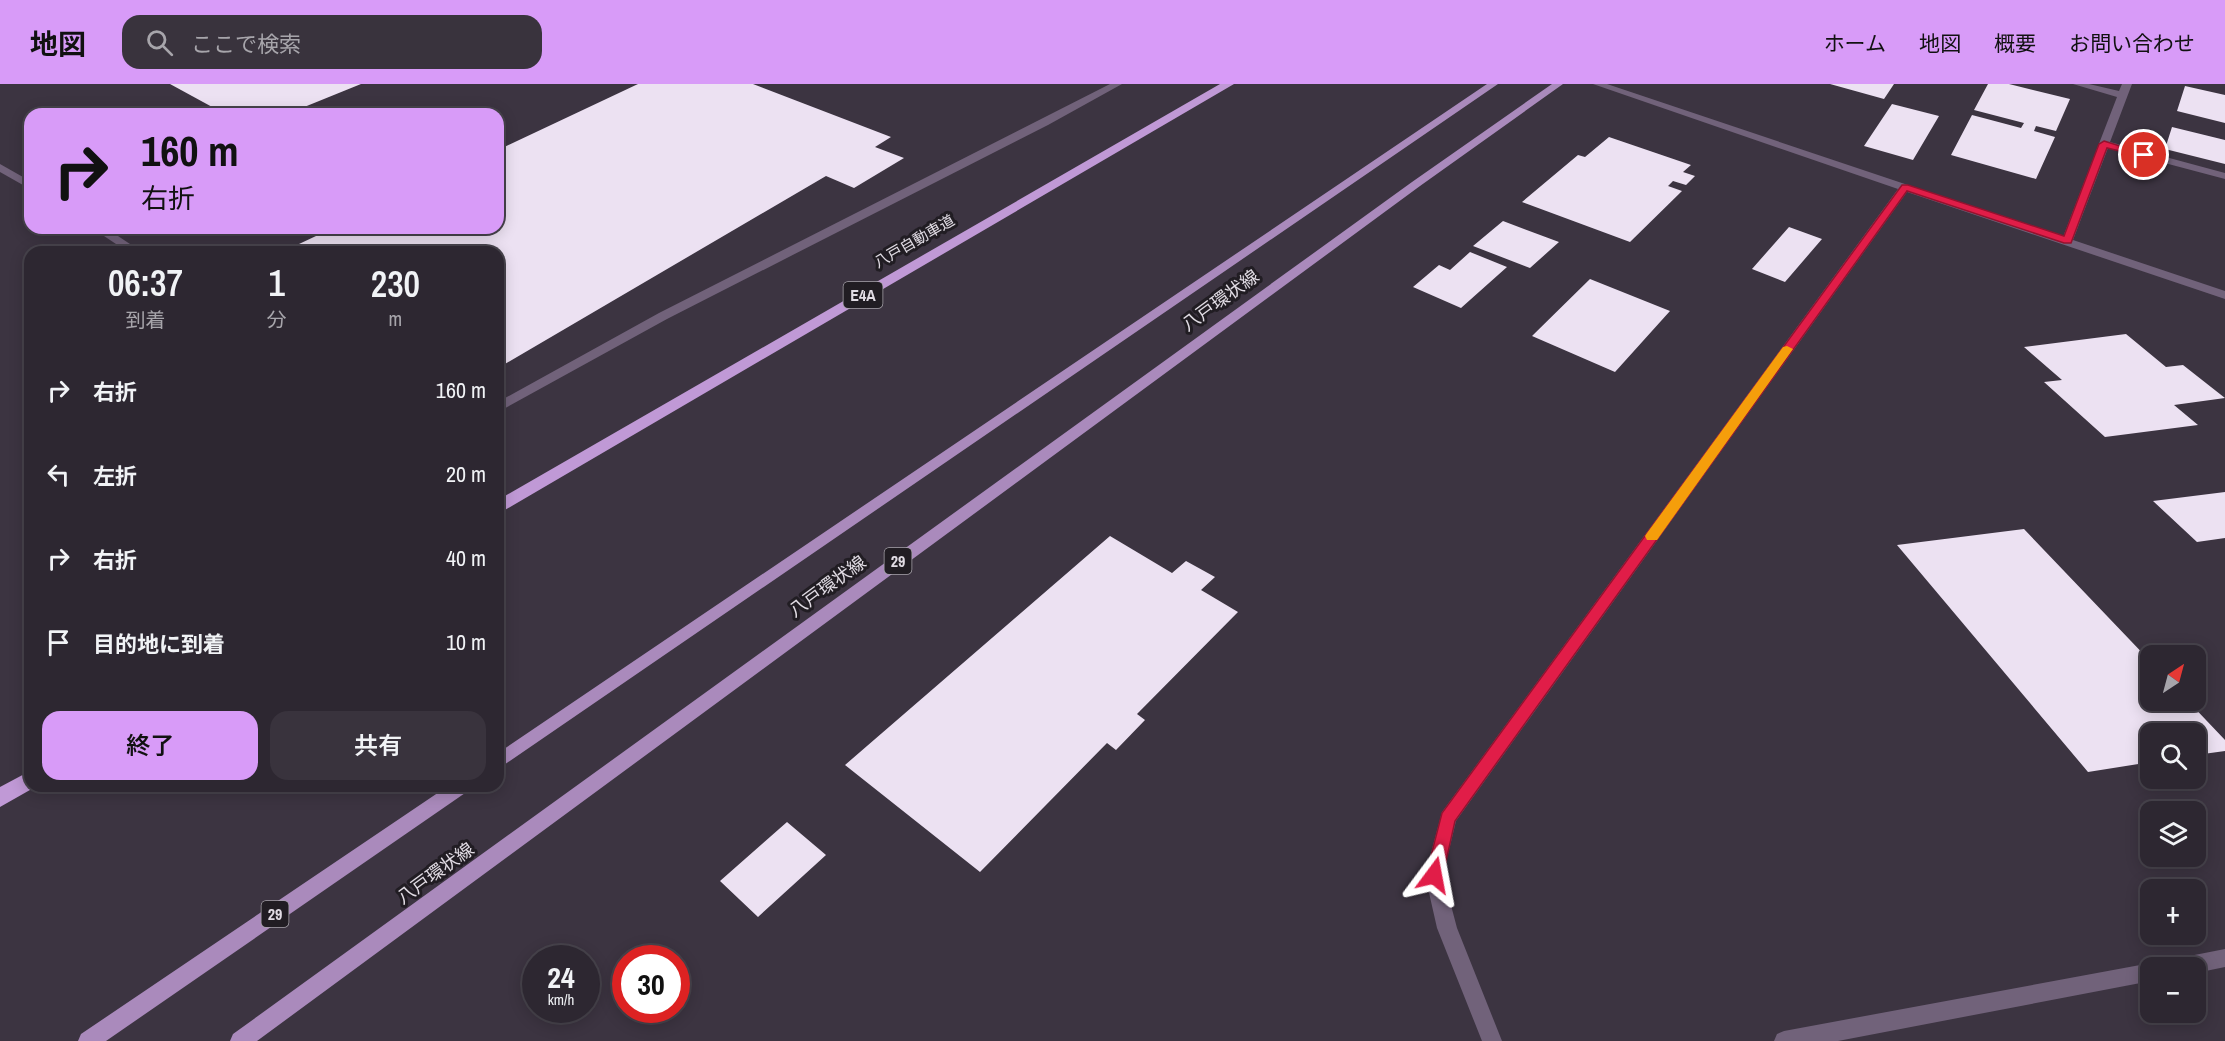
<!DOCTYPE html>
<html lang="ja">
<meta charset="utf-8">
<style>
:root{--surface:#2d2731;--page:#39333d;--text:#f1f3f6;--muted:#a7a5ab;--line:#48444d;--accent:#d89bf8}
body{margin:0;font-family:"Archivo Narrow","Noto Sans JP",sans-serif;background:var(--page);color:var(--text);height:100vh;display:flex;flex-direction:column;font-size:22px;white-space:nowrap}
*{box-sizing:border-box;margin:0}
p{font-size:20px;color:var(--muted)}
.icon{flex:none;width:33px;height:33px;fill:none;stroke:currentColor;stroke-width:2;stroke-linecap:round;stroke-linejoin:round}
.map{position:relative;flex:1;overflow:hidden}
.drawer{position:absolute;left:24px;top:162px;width:480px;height:546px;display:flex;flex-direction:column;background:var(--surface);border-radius:18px;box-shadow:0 3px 15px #0003,0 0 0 2px var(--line)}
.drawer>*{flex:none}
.guide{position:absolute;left:24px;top:24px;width:480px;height:126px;border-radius:18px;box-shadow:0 3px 15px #0003,0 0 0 2px var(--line);background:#d89bf8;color:#111;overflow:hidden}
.needle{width:39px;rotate:36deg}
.tools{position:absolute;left:2140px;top:561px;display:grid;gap:12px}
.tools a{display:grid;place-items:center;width:66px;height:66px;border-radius:12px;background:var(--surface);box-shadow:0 3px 15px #0003,0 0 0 2px var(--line);font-size:30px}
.speed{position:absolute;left:522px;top:861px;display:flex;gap:12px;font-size:30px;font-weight:700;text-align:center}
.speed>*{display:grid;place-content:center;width:78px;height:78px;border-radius:50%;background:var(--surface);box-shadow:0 3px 15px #0003,0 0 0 2px var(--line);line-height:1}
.speed small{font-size:15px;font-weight:400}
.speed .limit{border:9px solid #d22;background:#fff;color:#111}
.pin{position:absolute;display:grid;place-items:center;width:51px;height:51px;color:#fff;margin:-26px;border:3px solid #fff;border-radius:50%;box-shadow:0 2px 6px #0007}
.me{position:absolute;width:66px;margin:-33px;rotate:13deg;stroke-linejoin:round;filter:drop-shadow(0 0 4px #0008)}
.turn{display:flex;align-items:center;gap:21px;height:126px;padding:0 18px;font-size:27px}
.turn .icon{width:78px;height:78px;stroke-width:2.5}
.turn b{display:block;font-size:42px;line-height:51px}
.eta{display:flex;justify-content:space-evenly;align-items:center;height:102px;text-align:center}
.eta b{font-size:36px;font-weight:600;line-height:42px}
.cta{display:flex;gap:12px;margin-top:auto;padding:12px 18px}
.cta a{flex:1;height:69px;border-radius:18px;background:var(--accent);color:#111;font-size:24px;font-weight:600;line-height:69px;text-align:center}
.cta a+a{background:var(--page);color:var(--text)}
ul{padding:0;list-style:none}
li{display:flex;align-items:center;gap:18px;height:84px;padding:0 18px}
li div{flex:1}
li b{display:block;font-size:22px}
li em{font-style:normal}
header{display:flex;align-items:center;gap:36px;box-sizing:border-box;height:84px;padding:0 30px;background:var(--accent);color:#111}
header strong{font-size:28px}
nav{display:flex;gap:33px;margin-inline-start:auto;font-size:21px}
.search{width:420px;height:54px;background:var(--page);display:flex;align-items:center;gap:15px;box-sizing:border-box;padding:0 21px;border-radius:18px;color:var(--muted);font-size:22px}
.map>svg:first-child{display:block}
.building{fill:#ece1f2}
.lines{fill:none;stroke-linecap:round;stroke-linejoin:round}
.minor{fill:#71627a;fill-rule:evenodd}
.tertiary{fill:#71627a;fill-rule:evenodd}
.primary{fill:#aa8abc;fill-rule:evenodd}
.motorway{fill:#c099d6;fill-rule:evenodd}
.route{fill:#e11d48;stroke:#92132f;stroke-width:1.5}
.slow{fill:#f59e0b}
.labels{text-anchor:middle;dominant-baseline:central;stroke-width:6;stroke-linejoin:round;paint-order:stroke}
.far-street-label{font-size:15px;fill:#e1dce4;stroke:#211d23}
.shield{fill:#211d23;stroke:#a7a3aa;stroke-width:1.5}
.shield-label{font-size:16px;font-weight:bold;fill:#e1dce4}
.street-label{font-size:18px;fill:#e1dce4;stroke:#211d23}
</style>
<header>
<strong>地図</strong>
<div class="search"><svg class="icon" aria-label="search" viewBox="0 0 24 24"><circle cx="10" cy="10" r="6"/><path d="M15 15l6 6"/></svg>ここで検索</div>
<nav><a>ホーム</a><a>地図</a><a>概要</a><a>お問い合わせ</a></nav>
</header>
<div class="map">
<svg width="2225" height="957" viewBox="0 0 2225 957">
<rect width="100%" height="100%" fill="#3c3441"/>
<!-- building -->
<path class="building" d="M170 0H361L287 30H225Z
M638 0H753L891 53 875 63 904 74 854 104 826 92 498 284V168H282L333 144H498V66Z
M1830 0H1894L1884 15Z
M1988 0H2009L2070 15 2056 47 2036 42 2034 47 2055 53 2036 95 1951 71 1972 31 2021 44 2024 39 1974 26Z
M2185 2 2225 11V39L2177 27Z
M1892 20 1939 32 1913 76 1864 62Z
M2172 43 2225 56V80L2165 65Z
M1609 53 1691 81 1683 88 1695 92 1686 101 1673 97 1668 102 1682 107 1630 158 1522 118 1578 71 1585 73Z
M1503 137 1559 158 1530 184 1473 162Z
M1789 143 1822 155 1785 198 1752 185Z
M1470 168 1507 183 1461 224 1413 203 1439 181 1450 186Z
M1590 195 1670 227 1615 288 1532 252Z
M2126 250 2166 283 2183 281 2225 314 2174 321 2198 341 2105 353 2044 298 2062 296 2024 263Z
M2225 408V454L2197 458 2153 417Z
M2024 445 2151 578V616H2187L2225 656V667L2196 671V650H2151V678L2088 688 1897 461Z
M1110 452 1172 489 1186 477 1215 493 1201 506 1238 528 1137 630 1145 636 1116 666 1107 659 980 788 845 681Z
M787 738 826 771 758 833 720 797Z"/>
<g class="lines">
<!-- minor -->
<path class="minor" d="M1110 0H1122L1048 41 667 235 498 328V318L659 229Z
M1593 0H1607L2063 153 2117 13 2073 0H2089L2119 7 2122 0H2132L2110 58 2225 89V95L2108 64 2073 156 2225 207V215L1907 108 1456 737 1443 791 1457 844 1502 957H1482L1437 844 1425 791 1442 728 1898 105Z
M0 80 30 97V105L0 88Z
M92 144H106L142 168H128Z"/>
<!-- tertiary -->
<path class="tertiary" d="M2225 865V883L2196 889V884H2164L2167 877 2174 875Z
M2151 879 2159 884H2151V897L1838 957H1774L1777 950 1784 947Z"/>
<!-- primary -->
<path class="primary" d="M1487 0H1498L498 685V669Z
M1552 0H1563L1420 102 257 957H230L233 950 1412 98Z
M448 702H471L468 707 106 957H78L81 950Z"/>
<!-- motorway -->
<path class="motorway" d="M1220 0H1234L498 430V416Z
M30 687V702H37L0 723V703Z"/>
</g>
<!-- route -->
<path class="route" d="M2104 57 2149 71 2144 73 2107 64 2071 159H2064L1907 107 1455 737 1443 791 1440 797 1434 799 1428 797 1426 791 1442 729 1902 101H1908L2064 152 2099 60Z"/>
<!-- slow -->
<path class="slow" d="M1787 262 1793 265 1657 456H1647L1645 452 1647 449 1783 263Z"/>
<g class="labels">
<!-- far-street labels -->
<g class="far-street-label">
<text transform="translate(914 157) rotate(-30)">八戸自動車道</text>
</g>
<!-- shield labels -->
<g class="shield">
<rect x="843.5" y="198" width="39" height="26" rx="4.5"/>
<rect x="884.5" y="464" width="27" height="26" rx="4.5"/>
<rect x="261.5" y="817" width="27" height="26" rx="4.5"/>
</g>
<g class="shield-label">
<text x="863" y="211">E4A</text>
<text x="898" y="477">29</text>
<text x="275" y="830">29</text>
</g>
<!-- street labels -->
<g class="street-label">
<text transform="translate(1220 216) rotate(-36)">八戸環状線</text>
<text transform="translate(827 502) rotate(-36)">八戸環状線</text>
<text transform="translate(435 789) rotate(-36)">八戸環状線</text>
</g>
</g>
</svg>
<div class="tools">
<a><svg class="needle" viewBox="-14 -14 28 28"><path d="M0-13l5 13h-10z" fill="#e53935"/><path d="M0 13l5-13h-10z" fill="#a7a5ab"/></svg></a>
<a><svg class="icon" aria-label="search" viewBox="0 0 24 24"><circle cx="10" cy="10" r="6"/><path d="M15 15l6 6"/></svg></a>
<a><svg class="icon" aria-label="layers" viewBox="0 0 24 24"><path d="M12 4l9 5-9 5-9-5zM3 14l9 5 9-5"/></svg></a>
<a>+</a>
<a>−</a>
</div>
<div class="speed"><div>24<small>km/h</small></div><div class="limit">30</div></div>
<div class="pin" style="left:2144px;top:71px;background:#d93025"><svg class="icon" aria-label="arrive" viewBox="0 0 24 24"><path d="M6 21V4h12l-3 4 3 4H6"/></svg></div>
<svg class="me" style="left:1434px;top:791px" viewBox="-20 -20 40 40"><path d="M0-17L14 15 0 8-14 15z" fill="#e11d48" stroke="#fff" stroke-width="4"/></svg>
<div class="guide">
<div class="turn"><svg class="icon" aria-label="right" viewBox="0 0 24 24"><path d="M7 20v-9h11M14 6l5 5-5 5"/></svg><div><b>160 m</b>右折</div></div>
</div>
<section class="drawer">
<div class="eta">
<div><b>06:37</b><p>到着</p></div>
<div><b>1</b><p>分</p></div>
<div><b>230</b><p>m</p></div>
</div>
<ul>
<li><svg class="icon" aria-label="right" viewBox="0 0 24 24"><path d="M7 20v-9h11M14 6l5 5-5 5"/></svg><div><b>右折</b></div><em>160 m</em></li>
<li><svg class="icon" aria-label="left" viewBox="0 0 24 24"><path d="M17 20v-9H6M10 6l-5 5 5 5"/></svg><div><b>左折</b></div><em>20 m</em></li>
<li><svg class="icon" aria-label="right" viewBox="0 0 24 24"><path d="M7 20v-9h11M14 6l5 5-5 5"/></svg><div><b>右折</b></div><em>40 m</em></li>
<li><svg class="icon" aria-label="arrive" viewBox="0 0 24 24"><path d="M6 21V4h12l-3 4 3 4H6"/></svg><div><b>目的地に到着</b></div><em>10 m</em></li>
</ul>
<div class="cta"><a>終了</a><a>共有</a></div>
</section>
</div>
